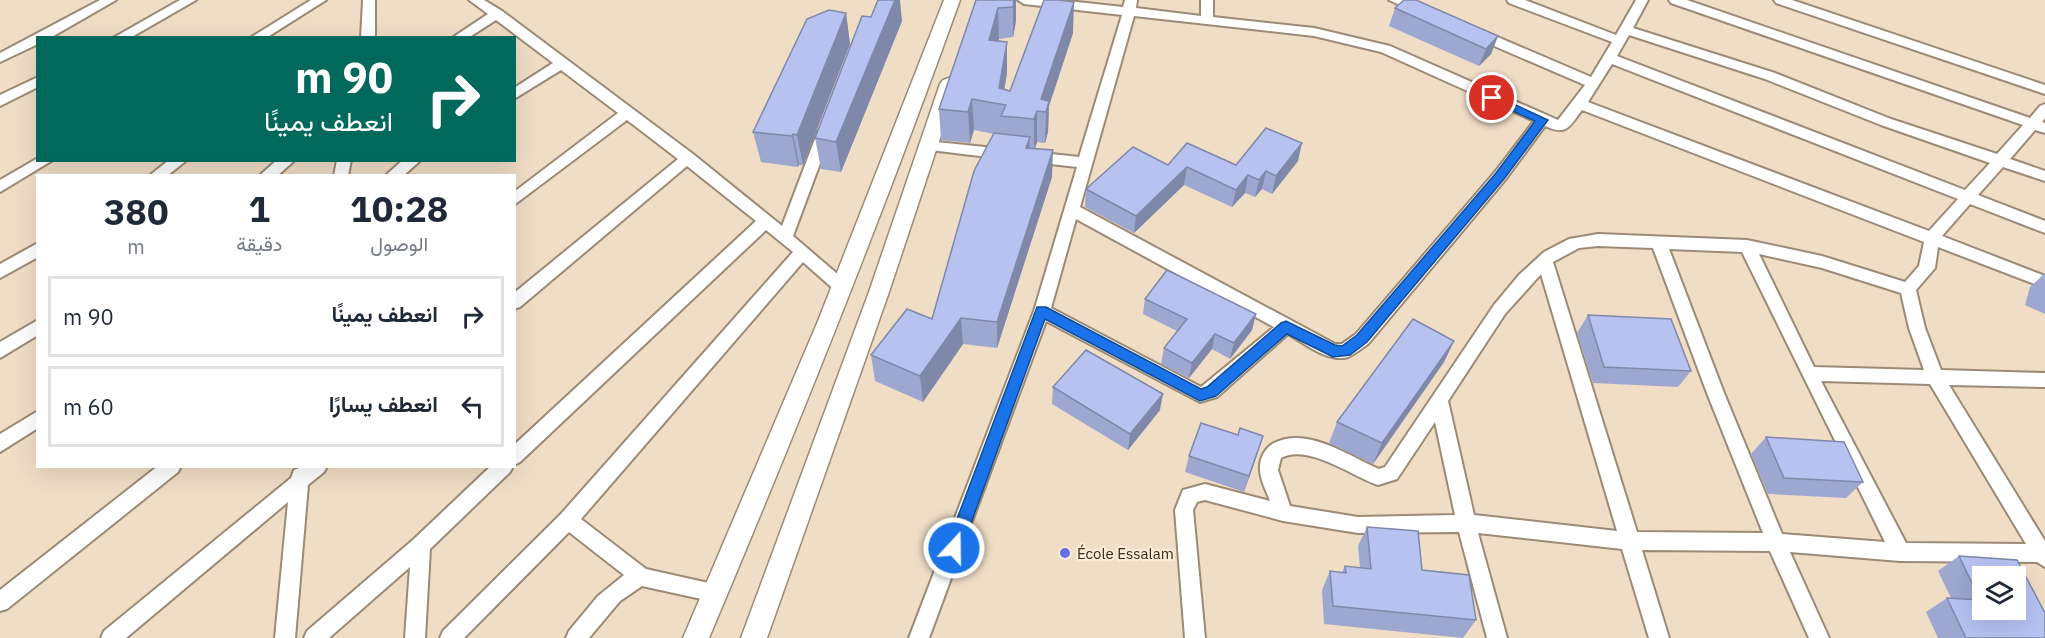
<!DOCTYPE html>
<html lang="ar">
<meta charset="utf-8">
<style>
:root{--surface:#fff;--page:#f6f6f7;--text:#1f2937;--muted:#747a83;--line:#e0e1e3}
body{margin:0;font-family:"IBM Plex Sans",Vazirmatn,sans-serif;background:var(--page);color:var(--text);direction:rtl;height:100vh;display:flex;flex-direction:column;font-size:22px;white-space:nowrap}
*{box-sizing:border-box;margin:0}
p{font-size:20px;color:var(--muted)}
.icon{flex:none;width:33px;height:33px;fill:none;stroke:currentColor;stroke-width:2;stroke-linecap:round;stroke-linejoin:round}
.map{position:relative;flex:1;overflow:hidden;direction:ltr}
.side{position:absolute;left:36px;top:174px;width:480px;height:294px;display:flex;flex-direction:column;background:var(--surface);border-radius:0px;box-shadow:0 6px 24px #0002;direction:rtl}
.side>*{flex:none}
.banner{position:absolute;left:36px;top:36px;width:480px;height:126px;border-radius:0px;box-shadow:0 6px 24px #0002;direction:rtl;background:#00695c;color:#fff;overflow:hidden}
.tools{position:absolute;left:1972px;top:566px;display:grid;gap:12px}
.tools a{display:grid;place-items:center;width:54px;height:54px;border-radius:0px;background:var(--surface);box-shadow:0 6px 24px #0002;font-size:30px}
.pin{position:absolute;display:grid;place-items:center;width:51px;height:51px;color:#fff;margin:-26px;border:3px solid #fff;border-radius:50%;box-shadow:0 2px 6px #0007}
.me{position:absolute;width:66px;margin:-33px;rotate:21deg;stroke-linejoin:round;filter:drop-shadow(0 0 4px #0008)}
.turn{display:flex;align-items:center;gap:21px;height:126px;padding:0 24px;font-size:27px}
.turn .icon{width:78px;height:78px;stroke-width:2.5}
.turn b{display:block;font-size:42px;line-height:51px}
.eta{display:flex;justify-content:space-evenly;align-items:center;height:102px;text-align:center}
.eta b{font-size:36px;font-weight:700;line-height:42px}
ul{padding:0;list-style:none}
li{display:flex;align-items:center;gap:18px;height:81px;margin:0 12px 9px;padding:0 12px;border:3px solid var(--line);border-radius:0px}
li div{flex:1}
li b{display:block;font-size:22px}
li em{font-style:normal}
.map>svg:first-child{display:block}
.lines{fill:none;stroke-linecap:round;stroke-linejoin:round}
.minor-casing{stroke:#9b8a75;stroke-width:4}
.tertiary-casing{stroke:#9b8a75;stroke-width:3}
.minor{fill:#fff;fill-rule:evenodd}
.tertiary{fill:#fff;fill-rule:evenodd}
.wall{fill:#9da7cf}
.shaded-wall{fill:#8088a9}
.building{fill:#b7c2f1;stroke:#8088a9;stroke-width:1.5;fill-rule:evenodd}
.route{fill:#1a73e8;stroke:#114b97;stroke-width:1.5}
.poi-dot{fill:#6270e8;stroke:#fdebd3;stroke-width:2}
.labels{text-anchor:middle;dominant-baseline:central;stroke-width:4.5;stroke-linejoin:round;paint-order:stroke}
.poi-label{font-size:15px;fill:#322b22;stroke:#fdebd3;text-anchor:start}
</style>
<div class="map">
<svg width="2045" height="638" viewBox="0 0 2045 638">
<rect width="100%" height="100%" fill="#f0ddc6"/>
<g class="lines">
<defs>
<path id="minor" d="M100 0H116L50 38H38V44L0 62V53Z
M180 0H196L130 38H113Z
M311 0H326L266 38H250Z
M363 0H375V38H361Z
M469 0H484L502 11 693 154 782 226 818 131 825 126 832 131 793 236 849 284 851 288 849 292H837L803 262 581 519 646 569 722 586 725 593 722 600 715 602 642 586 620 601 589 638H566L569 631 598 596 624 575 569 532 464 638H440L443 631 561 514 793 252 766 230 520 462 514 465V445L756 221 687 166 520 307 514 309V293L678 159 627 120 514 205V192L618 113 561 70 514 99V88L553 63 496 20 468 38H452L488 14Z
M1018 0H1059L1123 7 1125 0H1137L1136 8 1201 16V0H1213V17L1314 28 1390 46 1558 120 1585 85 1471 36 1469 33 1471 30H1481L1591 77 1612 42 1509 3 1507 0H1525L1616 35 1636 0H1648L1633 28 1775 73 1891 119 1997 154 2023 125 1671 3 1669 0H1687L2030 118 2040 106 2045 104V118L2042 122 2045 123V133L2035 130 2010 159 2045 171V181L2003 167 1978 195 2045 221V233L1970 204 1942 236 2045 276V288L1938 247 1935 268 1916 290 1925 328 1941 370 2045 373V387L1949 385 2045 541V567L2037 562 1900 561 1790 552 1829 638H1809L1770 551 1642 550 1669 638H1649L1622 549 1478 533 1507 638H1487L1459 532 1358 533 1283 521 1205 500 1197 502 1193 510 1205 638H1185L1175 510 1183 490 1205 484 1270 501C1267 492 1260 480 1260 470 1259 459 1265 448 1274 443 1307 426 1349 456 1379 469L1385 467 1494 305 1519 275 1544 252 1569 239 1598 234 1747 240 1822 256 1905 282 1919 266 1924 242 1582 110C1569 127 1567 136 1545 126L1505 180 1368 344C1362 348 1355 354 1348 357 1328 363 1304 343 1288 334L1217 397 1200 402 1046 321 929 638H909L1034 311 1077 167 1033 162 1026 157 1033 152 1079 157 1122 15 1024 4ZM1134 16 1314 36 1381 52 1534 121 1495 172 1356 334 1342 344H1335L1080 207ZM1629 35 1765 79 1881 125 1990 163 1965 190 1617 56ZM1612 64 1958 199 1929 231 1588 102ZM1076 219 1274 327 1201 387 1051 308ZM1598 246 1653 248 1707 393 1763 533 1637 532 1553 262 1579 248ZM1669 249 1742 252 1885 542 1782 534 1724 393ZM1759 254 1822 268 1901 293 1909 328 1924 370 1814 367ZM1541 274 1617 531 1474 515 1448 401 1505 314ZM1821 381 1930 384 2026 544 1906 543ZM1435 422 1455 515 1358 517 1290 506 1278 470 1281 458C1307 443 1352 476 1378 485L1397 479Z
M1389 0H1407L1428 10 1427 13H1417Z
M1774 0H1792L2045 85V94L1776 3Z
M38 77V87L0 106V95Z
M927 141 1004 149 1011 154 1004 159 922 149 920 146 922 143Z
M38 158V160H53L0 192V180Z
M169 160H187L167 176H149Z
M277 160H295L277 176H259Z
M337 160H351L348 176H334Z
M403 160H421L403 176H385Z
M38 243V257L0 278V264Z
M38 320V335L0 358V342Z
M38 411V428L0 452V434Z
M158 466H181L178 472 7 609 0 611V590Z
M304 466H327L324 472 308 485 295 638H275L288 502 126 638H101L104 631 291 478 294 470Z
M491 466H513L510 472 430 549 425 638H405L410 567 329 638H304L307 631 414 539Z"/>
<path id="tertiary" d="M944 0H960C883 215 798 427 709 638H683L818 321Z
M949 78 955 80 958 84 889 292 767 638H741L869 292 940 84 943 80Z"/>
</defs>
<!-- minor casing -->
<use href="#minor" class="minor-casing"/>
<!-- tertiary casing -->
<use href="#tertiary" class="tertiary-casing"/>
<!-- minor -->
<use href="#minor" class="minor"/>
<!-- tertiary -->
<use href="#tertiary" class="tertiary"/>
</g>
<!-- wall -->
<path class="wall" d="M976 0H1016V21L1013 37 999 39 998 41 1007 73 1004 89 1010 91 1073 33 1049 106 1048 132 1045 143 1037 142 1035 149 1052 177 997 348 963 344 923 402 875 381 871 355 932 319 994 134 974 130 970 143 941 140 939 109Z
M1395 8 1498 36 1491 54 1479 66 1389 26Z
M846 13 850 44 803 165H799L798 167 761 162 753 132Z
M902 21 841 172 821 169 815 138Z
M1298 161 1272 194 1262 189 1255 197 1245 193 1232 207 1184 185 1134 233 1085 207 1086 189 1168 165H1236Z
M2045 273V314L2025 305 2030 287Z
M1145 299 1256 314 1252 330 1230 359 1212 349 1189 378 1161 364 1164 348 1177 331 1143 314Z
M1588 315 1691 371 1678 387 1593 383 1577 333Z
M1454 341 1444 362 1373 464 1329 443 1337 422Z
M1053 387 1160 410 1128 450 1052 404Z
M1766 437 1863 482 1846 498 1768 494 1751 454Z
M1258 452 1244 492 1185 472 1189 456Z
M1367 527 1422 570 1476 620 1463 638 1324 624 1322 590 1330 571 1342 572 1345 566 1360 568 1358 546Z
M1959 556 2045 638H1938L1926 612 1947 598H1951L1938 571Z"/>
<!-- shaded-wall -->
<path class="shaded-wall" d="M895 0H900L902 21 841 172 836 142Z
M1014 0H1016V21L1013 37V7Z
M1074 2 1073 33 1049 106 1048 132 1045 143 1046 112 1041 99Z
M998 8 999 39 990 71 989 40Z
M846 13 850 44 803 165 797 135Z
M1498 36 1491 54 1479 66 1486 49Z
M1007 42V73L1002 104 999 88Z
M972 99 974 130 970 143 968 112Z
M1037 111V142L1034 150V119Z
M793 134 799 165 798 167 792 136Z
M1030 137 1029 164 1026 148Z
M1302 143 1298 161 1272 194 1276 176Z
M1053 150 1052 177 997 348V322Z
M1187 167 1184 185 1134 233 1136 216Z
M1266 171 1262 189 1255 197 1259 180Z
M1248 175 1245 193 1232 207 1236 190Z
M1256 314 1252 330 1230 359 1234 343Z
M961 318 963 344 923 402 920 376Z
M1215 334 1212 349 1189 378 1192 363Z
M1454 341 1444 362 1373 464 1382 443Z
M1163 394 1160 410 1128 450 1130 434Z
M1263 436 1258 452 1244 492 1249 476Z"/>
<!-- building -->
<path class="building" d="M878 0H895L836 142 815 138 862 16 871 17Z
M976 0H1014L1013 7 998 8 989 40 1007 42 999 88 1010 91 1044 0H1059L1074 2 1041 99 1049 101 1046 112 1037 111 1034 119 1001 116 1006 105 972 99 968 112 939 109Z
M1404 0H1416L1498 36 1486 49 1395 8Z
M829 10 846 13 797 135 793 134 792 136 753 132 807 19Z
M1266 128 1302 143 1276 176 1266 171 1259 180 1248 175 1236 190 1187 167 1136 216 1086 189 1133 147 1168 165 1187 143 1236 165Z
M994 133 1030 137 1026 148 1053 150 997 322 961 318 920 376 871 355 907 309 932 319 974 171Z
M1167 270 1256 314 1234 343 1215 334 1192 363 1164 348 1187 319 1145 299Z
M1588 315 1671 319 1691 371 1604 367Z
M1413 319 1454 341 1382 443 1337 422Z
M1086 350 1163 394 1130 434 1053 387Z
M1201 423 1238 435 1240 428 1263 436 1249 476 1189 456Z
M1766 437 1844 442 1863 482 1784 478Z
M1367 527 1418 531 1422 570 1469 575 1476 620 1333 606 1330 571 1346 573 1345 566 1371 569Z
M1959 556 2017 560 2045 613V638H1966L1947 598 1980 600ZM1983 576H2016V609H1983Z"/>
<!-- route -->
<path class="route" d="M1492 94 1548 120 1504 179 1367 342 1350 355 1333 357 1287 334 1216 396 1200 401 1045 319 962 548 959 553 954 555 948 553 946 548 1037 307H1046L1201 389 1207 387 1281 323 1286 321 1335 345 1342 346 1357 335 1496 173 1535 121 1488 100V95Z"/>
<!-- markers -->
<circle class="poi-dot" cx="1065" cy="553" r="6"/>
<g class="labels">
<!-- poi labels -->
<g class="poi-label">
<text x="1077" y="553">École Essalam</text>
</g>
</g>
</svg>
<div class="tools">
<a><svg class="icon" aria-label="layers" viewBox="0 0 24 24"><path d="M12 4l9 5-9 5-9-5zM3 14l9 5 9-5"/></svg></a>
</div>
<div class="pin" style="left:1492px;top:98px;background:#d93025"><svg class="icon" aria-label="arrive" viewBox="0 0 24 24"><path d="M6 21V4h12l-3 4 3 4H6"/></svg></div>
<svg class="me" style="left:954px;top:548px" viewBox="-20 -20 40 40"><circle r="17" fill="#1a73e8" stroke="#fff" stroke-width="3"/><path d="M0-11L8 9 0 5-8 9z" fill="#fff"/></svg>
<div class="banner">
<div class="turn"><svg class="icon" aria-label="right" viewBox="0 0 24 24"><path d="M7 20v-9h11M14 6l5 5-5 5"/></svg><div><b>90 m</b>انعطف يمينًا</div></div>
</div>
<section class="side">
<div class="eta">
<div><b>10:28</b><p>الوصول</p></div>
<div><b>1</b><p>دقيقة</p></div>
<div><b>380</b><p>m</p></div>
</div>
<ul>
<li><svg class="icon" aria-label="right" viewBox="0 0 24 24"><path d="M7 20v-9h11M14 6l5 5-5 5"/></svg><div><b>انعطف يمينًا</b></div><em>90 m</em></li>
<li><svg class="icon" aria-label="left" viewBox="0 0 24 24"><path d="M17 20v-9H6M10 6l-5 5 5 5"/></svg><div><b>انعطف يسارًا</b></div><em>60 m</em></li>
</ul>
</section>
</div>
